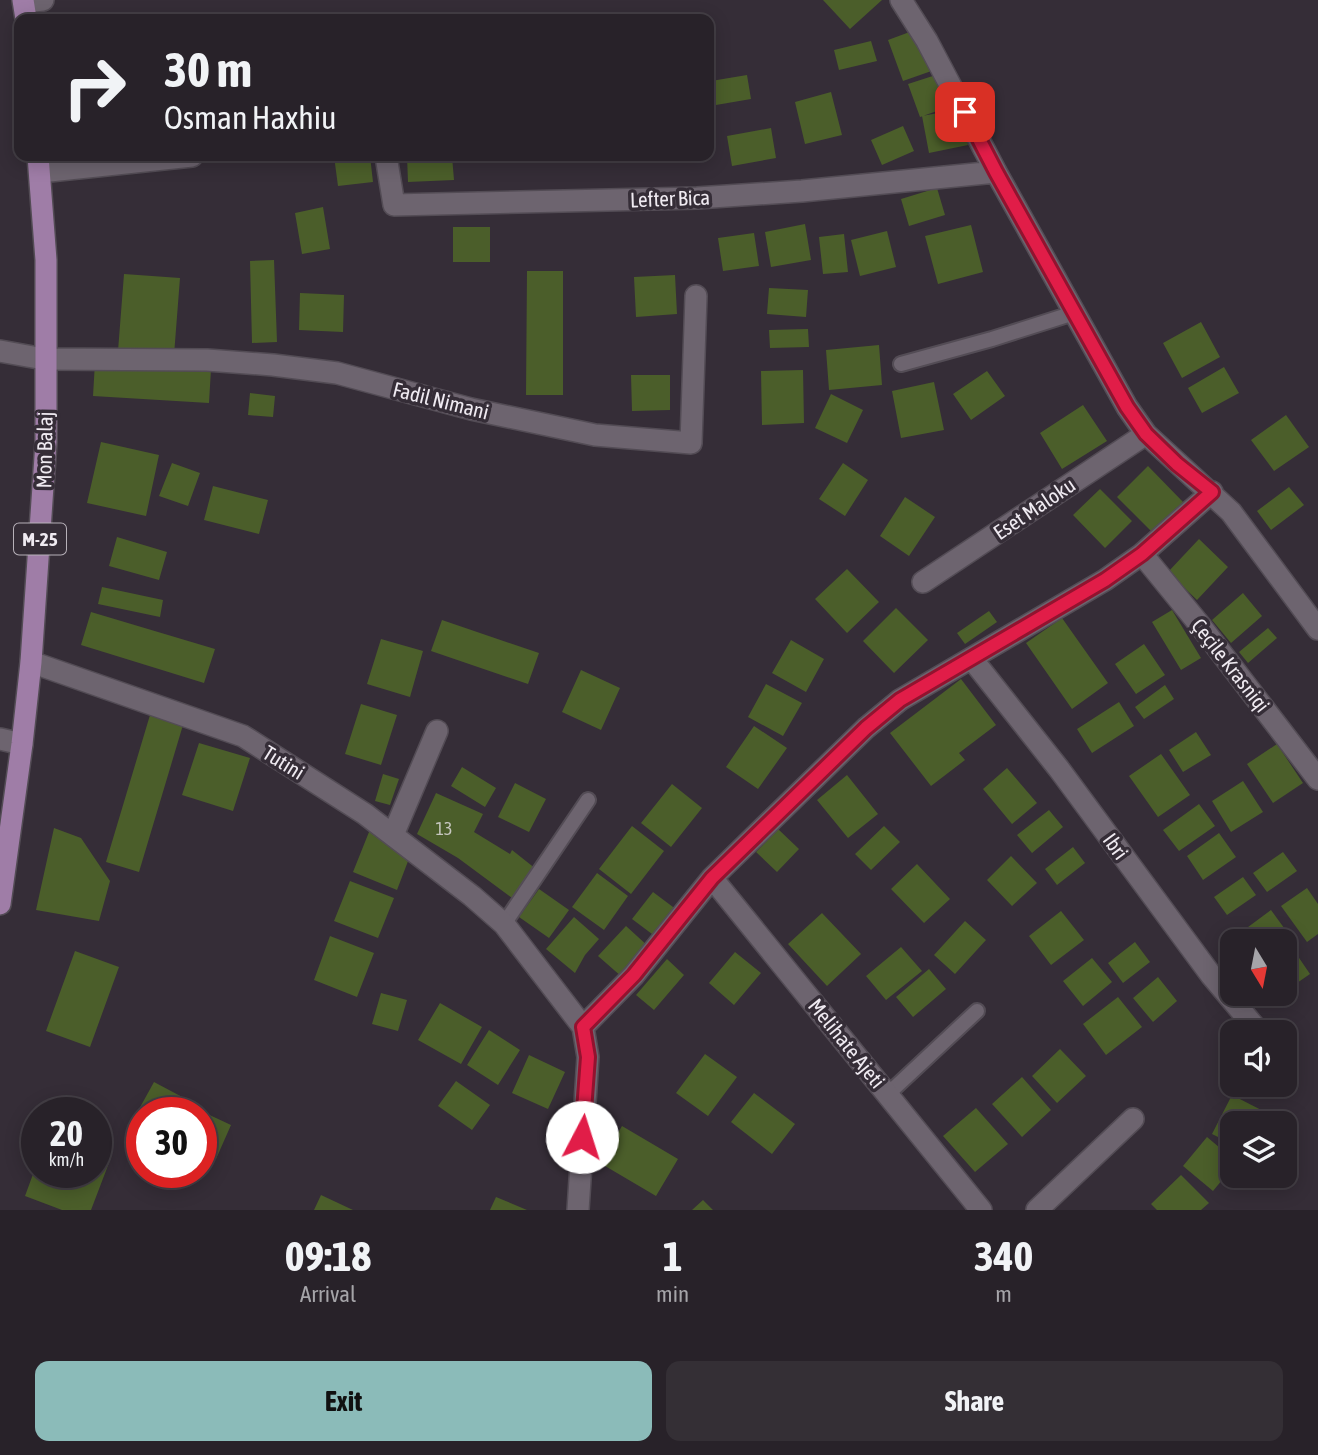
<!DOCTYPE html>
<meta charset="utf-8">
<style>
:root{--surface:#282229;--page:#342f35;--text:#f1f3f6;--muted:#a5a4a8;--line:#443f46;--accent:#8bbbb9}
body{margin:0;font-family:"Asap Condensed",sans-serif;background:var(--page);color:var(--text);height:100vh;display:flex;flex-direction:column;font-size:26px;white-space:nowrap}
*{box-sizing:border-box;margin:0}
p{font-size:23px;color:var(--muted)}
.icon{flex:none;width:38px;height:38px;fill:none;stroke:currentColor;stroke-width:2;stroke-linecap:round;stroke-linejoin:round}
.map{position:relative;height:1210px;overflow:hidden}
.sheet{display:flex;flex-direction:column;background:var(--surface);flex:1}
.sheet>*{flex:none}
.top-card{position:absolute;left:14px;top:14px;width:700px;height:147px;border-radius:14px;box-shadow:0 4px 18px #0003,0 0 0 2px var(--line);background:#282229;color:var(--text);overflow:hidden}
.needle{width:46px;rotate:170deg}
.fabs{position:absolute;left:1220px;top:929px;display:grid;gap:14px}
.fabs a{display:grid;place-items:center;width:77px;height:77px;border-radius:14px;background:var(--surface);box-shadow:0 4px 18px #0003,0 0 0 2px var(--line);font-size:35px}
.speed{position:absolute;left:21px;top:1097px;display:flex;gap:14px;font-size:35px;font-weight:700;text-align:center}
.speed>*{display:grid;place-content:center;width:91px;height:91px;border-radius:50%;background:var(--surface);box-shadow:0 4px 18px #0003,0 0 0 2px var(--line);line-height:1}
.speed small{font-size:18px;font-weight:400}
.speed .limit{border:10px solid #d22;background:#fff;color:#111}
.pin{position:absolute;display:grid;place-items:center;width:60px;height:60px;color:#fff;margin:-30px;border-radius:14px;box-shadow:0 4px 10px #0006}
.me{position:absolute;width:77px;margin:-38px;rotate:5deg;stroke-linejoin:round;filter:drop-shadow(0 0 5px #0008)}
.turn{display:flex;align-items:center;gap:24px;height:147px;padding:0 35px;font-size:32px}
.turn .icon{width:91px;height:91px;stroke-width:2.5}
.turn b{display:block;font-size:49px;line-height:60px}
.eta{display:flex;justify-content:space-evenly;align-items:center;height:119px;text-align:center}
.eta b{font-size:42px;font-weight:700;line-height:49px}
.primary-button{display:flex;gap:14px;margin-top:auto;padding:14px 35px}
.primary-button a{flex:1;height:80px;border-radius:14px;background:var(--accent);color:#111;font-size:28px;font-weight:700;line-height:80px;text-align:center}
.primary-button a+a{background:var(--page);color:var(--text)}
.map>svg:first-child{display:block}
.building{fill:#4b5e2a}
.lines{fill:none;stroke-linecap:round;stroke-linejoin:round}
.service-casing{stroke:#534c55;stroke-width:18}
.minor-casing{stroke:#534c55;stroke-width:24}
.primary-casing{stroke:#534c55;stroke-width:24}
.service{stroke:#6d646f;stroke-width:14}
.minor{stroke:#6d646f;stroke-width:21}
.primary{stroke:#9f7da7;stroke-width:21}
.route-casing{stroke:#92132f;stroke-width:18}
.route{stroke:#e11d48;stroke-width:12}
.labels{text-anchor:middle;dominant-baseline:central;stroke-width:7;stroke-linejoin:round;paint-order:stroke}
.number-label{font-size:18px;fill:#c6c7bf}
.shield{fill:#352d37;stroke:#b7b1b9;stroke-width:2}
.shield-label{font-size:19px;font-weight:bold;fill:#efeaf1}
.street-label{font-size:21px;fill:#efeaf1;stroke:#352d37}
</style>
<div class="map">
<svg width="1318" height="1210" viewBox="0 0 1318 1210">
<rect width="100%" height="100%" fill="#352d37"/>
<!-- building -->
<path class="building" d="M823 0H882L850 29Z
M915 30 940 68 903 81 888 40Z
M871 41 877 61 839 70 834 50Z
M942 73 954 105 920 117 908 84Z
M747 75 751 99 716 105 711 81Z
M831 92 842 135 805 144 795 102Z
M960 109 968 145 929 153 922 116Z
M903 126 914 151 882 165 871 140Z
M771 128 776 158 732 166 727 136Z
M334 156H370L373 182 338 186Z
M407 156H452L454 180 408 182Z
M937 188 945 215 909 226 901 199Z
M323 207 330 249 302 254 295 213Z
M805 224 811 260 771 267 765 232Z
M971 225 983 272 938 284 925 236Z
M453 227H490V262H453Z
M887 231 896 267 860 276 851 240Z
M754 233 759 266 723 271 718 238Z
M844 234 848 272 823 274 819 237Z
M274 260 277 342 252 343 250 261Z
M527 271H563V395H526Z
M124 274 180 278 174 355 118 351Z
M675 275 677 314 636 317 634 277Z
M769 288 808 290 806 317 767 314Z
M300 293 344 295 343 332 299 330Z
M1201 322 1220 357 1182 378 1163 343Z
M808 329 809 347 770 348 769 330Z
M879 345 882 385 829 390 826 350Z
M95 362 211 369 209 403 93 396Z
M1224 367 1239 393 1202 413 1188 388Z
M803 370 804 423 762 425 761 371Z
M987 371 1005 396 971 420 953 394Z
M631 375H670V410L632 411Z
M934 382 944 430 901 438 892 391Z
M250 393 275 396 273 417 248 415Z
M831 394 863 410 847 443 815 428Z
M1083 405 1107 441 1062 469 1040 433Z
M1286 415 1309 447 1274 471 1251 440Z
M101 442 159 455 146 516 87 503Z
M172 463 200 473 188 506 159 496Z
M843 463 868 480 845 516 819 499Z
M1148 466 1184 503 1153 533 1117 497Z
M213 486 268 500 259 534 204 520Z
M1289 487 1304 505 1271 530 1257 511Z
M1100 489 1132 521 1105 548 1073 515Z
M905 497 935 517 909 556 880 536Z
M117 537 167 552 159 580 109 566Z
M1199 539 1228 567 1197 600 1168 572Z
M847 569 879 602 847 633 815 599Z
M102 587 163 600 160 617 98 604Z
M1243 593 1262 616 1231 643 1212 620Z
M896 608 928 640 894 673 863 641Z
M1172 610 1201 658 1181 670 1152 622Z
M989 611 997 622 965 644 957 633Z
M91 612 215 649 204 683 81 645Z
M1062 618 1108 683 1072 709 1026 643Z
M442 620 539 653 528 684 431 651Z
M1268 628 1277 638 1248 663 1239 652Z
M381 639 423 651 410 697 367 684Z
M791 640 824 659 806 692 772 673Z
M1144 644 1165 675 1136 694 1115 664Z
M581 670 620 688 601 730 562 712Z
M961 679 996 725 959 753 965 760 931 786 890 733Z
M766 684 802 703 783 736 748 717Z
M1165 685 1174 699 1144 719 1135 707Z
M1119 702 1134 726 1092 753 1077 729Z
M361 704 397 715 381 765 345 754Z
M150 715 183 725 139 872 106 862Z
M754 726 787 748 758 789 726 767Z
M1196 732 1211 755 1183 772 1169 750Z
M199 743 250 758 233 811 182 795Z
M1277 744 1303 783 1273 803 1247 764Z
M1161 754 1190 795 1158 817 1129 776Z
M462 767 496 788 485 807 451 786Z
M1007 768 1037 803 1012 824 983 789Z
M383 774 399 779 390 805 375 801Z
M847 775 878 814 848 838 817 800Z
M1243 781 1263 812 1231 832 1212 801Z
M515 783 546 799 529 832 498 817Z
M672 784 702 808 671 847 641 823Z
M436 793 483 814 474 832 510 854 512 850 536 869 512 898 458 858 417 834Z
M1199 804 1215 826 1179 851 1163 830Z
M1049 810 1063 827 1032 853 1017 835Z
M632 826 664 851 631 894 599 869Z
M884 826 900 842 871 870 855 854Z
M371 827 410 856 397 890 353 872Z
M54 828 81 838 110 881 99 921 36 910Z
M778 829 799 849 777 872 756 852Z
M1219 833 1236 857 1203 880 1187 856Z
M1073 847 1085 863 1057 885 1045 869Z
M1283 852 1297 871 1267 892 1253 873Z
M1011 856 1037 883 1012 906 987 880Z
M917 864 950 899 924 923 891 889Z
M597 873 628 896 604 930 572 907Z
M1243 877 1256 895 1227 915 1214 897Z
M350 881 394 898 378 938 334 921Z
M1307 888 1318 904V934L1307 942 1281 906Z
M539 889 569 910 549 938 519 917Z
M653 892 677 910 656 937 632 919Z
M1271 910 1287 932 1274 942H1246L1240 933Z
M1061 911 1084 940 1051 965 1029 936Z
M822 913 861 954 827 986 788 944Z
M574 917 599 939 585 955 575 973 546 949Z
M965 921 986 940 955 974 934 955Z
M626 926 649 947 622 977 598 956Z
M330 936 374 953 357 997 314 980Z
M1135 942 1150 962 1123 983 1108 963Z
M901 947 922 971 886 1000 866 976Z
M75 951 119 967 90 1047 46 1031Z
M735 952 761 973 734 1005 709 983Z
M1295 952 1310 974 1284 992V960Z
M1092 958 1112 982 1083 1006 1063 981Z
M667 959 684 975 654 1010 636 995Z
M929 969 946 989 913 1017 896 997Z
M1158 977 1177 1001 1153 1022 1133 998Z
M381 993 407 1000 398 1031 372 1024Z
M1118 997 1142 1027 1106 1055 1083 1024Z
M440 1003 482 1027 461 1064 418 1040Z
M489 1030 520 1050 498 1085 467 1065Z
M1060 1049 1086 1076 1057 1103 1032 1076Z
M705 1054 737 1077 708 1116 676 1093Z
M529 1055 565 1072 548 1109 512 1093Z
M1022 1077 1051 1110 1022 1137 992 1104Z
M456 1081 490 1105 472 1130 438 1106Z
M154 1082 186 1099 179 1113H142V1124L133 1120Z
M754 1093 795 1124 772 1154 731 1122Z
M1232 1095 1271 1115 1267 1124H1232V1144L1212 1134Z
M976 1108 1008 1144 975 1172 943 1136Z
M201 1111 231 1125 216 1159 201 1152Z
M622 1126 678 1159 656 1196 600 1163Z
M1207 1137 1232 1158V1168L1213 1191 1183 1166Z
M96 1149 112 1155 91 1210H62L25 1196 36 1166 37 1172H96Z
M1181 1175 1209 1203 1201 1210H1157L1151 1204Z
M321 1195 353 1210H314Z
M496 1197 527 1210H490Z
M703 1200 713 1210H692Z"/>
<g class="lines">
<defs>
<path id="service" d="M901 364 992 339 1074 313
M504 924 588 800
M888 1094 977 1011"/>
<path id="minor" d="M901 0 927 41 996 172 1127 407 1146 434 1231 512 1318 629
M24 2 43 0
M386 156 394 205 697 198 802 191 996 172
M40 172 192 156
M0 351 44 359 207 360 273 365 337 373 471 409 595 435 691 443 696 296
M1142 554 1199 624 1318 779
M923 582 1146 434
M972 659 1059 769 1211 975 1259 1032
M31 662 243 736 365 814 472 896 504 924 583 1027 588 1057 578 1210
M0 739 22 744
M393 835 437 731
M712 878 981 1210
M583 1027 634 975 712 878 866 728 900 700 1105 580 1142 554 1212 492
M1037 1210 1133 1119"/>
<path id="primary" d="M23 0 26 19
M0 904 22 744 31 662 46 442V260L38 156"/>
</defs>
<!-- service casing -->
<use href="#service" class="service-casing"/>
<!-- minor casing -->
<use href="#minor" class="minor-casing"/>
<!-- primary casing -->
<use href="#primary" class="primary-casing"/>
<!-- service -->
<use href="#service" class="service"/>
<!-- minor -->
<use href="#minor" class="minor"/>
<!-- primary -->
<use href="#primary" class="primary"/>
</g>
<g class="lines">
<defs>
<path id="route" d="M582 1137 588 1057 583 1027 634 975 712 878 866 728 900 700 1105 580 1142 554 1212 492 1177 464 1146 434 1127 407 996 172 965 112"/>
</defs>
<!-- route casing -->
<use href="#route" class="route-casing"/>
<!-- route -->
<use href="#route" class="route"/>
</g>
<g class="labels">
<!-- number labels -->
<g class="number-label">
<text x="444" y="828">13</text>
</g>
<!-- shield labels -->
<rect class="shield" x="14" y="523.5" width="52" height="31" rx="5"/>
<g class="shield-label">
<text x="40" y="539">M-25</text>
</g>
<!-- street labels -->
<g class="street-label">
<text transform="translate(670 198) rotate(-2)">Lefter Bica</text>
<text transform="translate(441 400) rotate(14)">Fadil Nimani</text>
<text transform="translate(44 450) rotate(-89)">Mon Balaj</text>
<text transform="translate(1034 508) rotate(-34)">Eset Maloku</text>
<text transform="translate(1231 665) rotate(52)">Çeçile Krasniqi</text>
<text transform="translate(284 762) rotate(32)">Tutini</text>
<text transform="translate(1116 846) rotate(54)">Ibri</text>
<text transform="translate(847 1043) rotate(51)">Melihate Ajeti</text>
</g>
</g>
</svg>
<div class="fabs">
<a><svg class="needle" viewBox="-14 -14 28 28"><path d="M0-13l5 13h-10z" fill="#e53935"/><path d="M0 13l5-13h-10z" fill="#a5a4a8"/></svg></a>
<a><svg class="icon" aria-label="sound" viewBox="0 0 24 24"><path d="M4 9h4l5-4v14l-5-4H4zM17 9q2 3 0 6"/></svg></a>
<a><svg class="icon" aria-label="layers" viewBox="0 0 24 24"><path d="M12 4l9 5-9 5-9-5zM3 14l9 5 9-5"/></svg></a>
</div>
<div class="speed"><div>20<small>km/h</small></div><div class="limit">30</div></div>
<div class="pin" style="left:965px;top:112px;background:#d93025"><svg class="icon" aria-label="arrive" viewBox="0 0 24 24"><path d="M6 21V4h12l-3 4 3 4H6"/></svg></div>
<svg class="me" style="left:582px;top:1137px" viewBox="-20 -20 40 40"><circle r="19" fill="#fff"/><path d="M0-13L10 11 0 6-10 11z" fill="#e11d48"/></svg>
<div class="top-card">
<div class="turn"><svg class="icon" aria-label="right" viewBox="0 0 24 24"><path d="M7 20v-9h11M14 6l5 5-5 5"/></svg><div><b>30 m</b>Osman Haxhiu</div></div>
</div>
</div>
<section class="sheet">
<div class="eta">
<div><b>09:18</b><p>Arrival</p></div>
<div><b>1</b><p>min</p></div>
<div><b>340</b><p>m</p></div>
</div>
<div class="primary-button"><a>Exit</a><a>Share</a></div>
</section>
